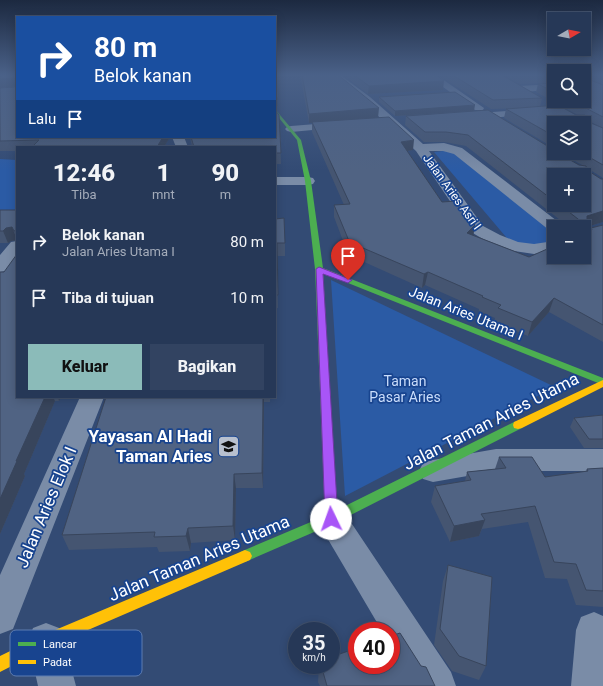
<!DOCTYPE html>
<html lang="id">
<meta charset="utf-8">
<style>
:root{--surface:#263857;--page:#324361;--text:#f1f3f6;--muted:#a4acba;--line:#42526d;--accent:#8bbbb9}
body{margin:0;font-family:Roboto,sans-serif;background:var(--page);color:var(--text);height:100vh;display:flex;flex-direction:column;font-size:15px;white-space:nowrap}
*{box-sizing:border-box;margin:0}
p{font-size:13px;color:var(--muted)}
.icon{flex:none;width:22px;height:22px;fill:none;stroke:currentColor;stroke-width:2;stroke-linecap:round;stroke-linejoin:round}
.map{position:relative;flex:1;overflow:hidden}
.panel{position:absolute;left:16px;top:146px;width:260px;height:252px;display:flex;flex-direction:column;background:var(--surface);border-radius:0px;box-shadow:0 2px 10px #0003,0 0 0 1px var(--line)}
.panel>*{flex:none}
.hud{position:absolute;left:16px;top:16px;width:260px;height:122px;border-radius:0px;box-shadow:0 2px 10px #0003,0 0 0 1px var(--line);background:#1a4fa0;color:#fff;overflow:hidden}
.needle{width:26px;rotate:80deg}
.fabs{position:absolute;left:547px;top:12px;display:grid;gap:8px}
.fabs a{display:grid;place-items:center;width:44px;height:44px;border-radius:0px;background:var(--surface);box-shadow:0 2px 10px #0003,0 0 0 1px var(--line);font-size:20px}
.speed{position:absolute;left:288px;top:622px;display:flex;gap:8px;font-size:20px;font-weight:700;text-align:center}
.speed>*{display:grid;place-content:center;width:52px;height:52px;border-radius:50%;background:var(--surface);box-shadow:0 2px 10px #0003,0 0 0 1px var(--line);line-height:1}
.speed small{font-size:10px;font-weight:400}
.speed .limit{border:6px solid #d22;background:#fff;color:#111}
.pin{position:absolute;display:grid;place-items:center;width:34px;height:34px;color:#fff;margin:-41px -17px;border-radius:50% 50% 50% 0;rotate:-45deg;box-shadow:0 0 4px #0007}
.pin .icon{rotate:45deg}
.me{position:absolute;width:44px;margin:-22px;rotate:357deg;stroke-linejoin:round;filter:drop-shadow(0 0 3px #0008)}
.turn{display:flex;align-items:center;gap:14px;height:84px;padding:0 12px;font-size:18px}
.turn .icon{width:52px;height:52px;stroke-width:2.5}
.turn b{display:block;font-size:28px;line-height:34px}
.then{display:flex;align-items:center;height:38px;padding:0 12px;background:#0003;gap:8px;font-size:15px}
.eta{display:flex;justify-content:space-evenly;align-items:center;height:68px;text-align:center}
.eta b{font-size:24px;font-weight:800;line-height:28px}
.cta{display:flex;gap:8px;margin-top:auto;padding:8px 12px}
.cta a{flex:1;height:46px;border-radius:0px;background:var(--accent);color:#111;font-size:16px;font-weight:800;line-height:46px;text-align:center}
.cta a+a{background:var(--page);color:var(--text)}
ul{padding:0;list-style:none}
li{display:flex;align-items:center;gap:12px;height:56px;padding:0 12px}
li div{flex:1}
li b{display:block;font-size:15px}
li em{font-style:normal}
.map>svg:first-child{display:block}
.green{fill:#2b5ba5}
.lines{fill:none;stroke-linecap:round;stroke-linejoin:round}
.street{fill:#7a8ca7;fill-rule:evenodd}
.fast{fill:#4caf50;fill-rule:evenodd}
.slow{fill:#ffc107;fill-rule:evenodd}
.wall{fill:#455571;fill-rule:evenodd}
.shaded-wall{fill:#38455c}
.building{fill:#506383;stroke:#38455c}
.route{fill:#a855f7;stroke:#6d37a1}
.labels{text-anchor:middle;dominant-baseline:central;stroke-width:3.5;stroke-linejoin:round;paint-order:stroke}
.far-street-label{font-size:12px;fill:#fff;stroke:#18448f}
.street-label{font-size:14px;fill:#fff;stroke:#18448f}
.park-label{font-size:14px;fill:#caddfb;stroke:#18448f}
.near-street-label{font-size:17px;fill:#fff;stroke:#18448f}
.near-poi-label{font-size:17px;font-weight:bold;fill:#fff;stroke:#18448f;text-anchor:end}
.key{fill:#18448f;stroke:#5d7cb1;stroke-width:1}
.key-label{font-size:11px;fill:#fff}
</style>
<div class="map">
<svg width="603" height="686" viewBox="0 0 603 686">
<rect width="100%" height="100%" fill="#334b74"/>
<!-- green -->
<path class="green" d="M452 150 554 231V244L536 252 511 243 434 152Z
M0 159 17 160V209L12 215H0Z
M331 280 555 387 345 496Z"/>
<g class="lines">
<!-- street -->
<path class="street" d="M329 74H339L370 97 423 144 444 143 462 148 561 224 563 227H554V232L549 230 454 154 443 151H429L483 226 500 235 518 242 534 244 554 241V251L534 254 514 251 488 242 471 232 416 151 362 101Z
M425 74H435L484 108 483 110H475Z
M554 84V90L519 92 514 89 519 86Z
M534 109 539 112 538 114 465 120 460 117 465 114Z
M341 122 345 123 347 125 345 127 291 132 287 131 285 129 287 127 291 126Z
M172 137H184L188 147H176Z
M275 177H308L313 178 315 181 313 184 308 185H275Z
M17 241V257L6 271 0 272V255L11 242Z
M80 397H104L13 629 0 634V575Z
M496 449H603V471H496L433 482 423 479 419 471 423 463 433 460Z
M331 506 342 509 451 672 456 686H415L391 646V631H382L316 519 320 509Z
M594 612 603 616V686H571L576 630 581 617Z
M46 623 59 628 64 641 76 686H38L28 641 33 628Z"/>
<!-- fast -->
<path class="fast" d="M275 109 301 140 311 181 323 268 603 378V385L323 273 337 510 514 422 518 421 522 422 523 425 522 428 335 523 245 562 240 560 238 556 240 552 325 516 315 269 305 181 297 140 275 113Z"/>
<!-- slow -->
<path class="slow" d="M603 380V387L522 428 518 429 514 428 513 425 514 422Z
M245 550 250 552 252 556 250 560 51 646 0 672V656L41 636Z"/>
</g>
<!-- wall -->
<path class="wall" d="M0 74H17V137H170L164 147H17V151H0Z
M300 74H337L378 118 413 150 407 151 442 202 473 235 529 257H584V227H569L466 146 444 142H424L405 125 406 116 579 165H582L561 153H584L554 123V148L504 118 506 109 524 108 491 109 437 74H500L542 98 540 107 578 115 536 92 538 84 547 83 520 84 500 74H554V101H584V74H603V178L587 168V170L601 179H603V222L586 227 584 233 590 231 591 228 603 225V342L549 312 528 336 494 322 495 318 479 311V309L425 285 422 288 362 261 357 262 354 253 348 254 334 217V205H344L312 132V123H309ZM586 119 591 122 603 128 586 121ZM554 175 584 205H554Z
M342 74H435L443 90 368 94Z
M379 97 474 111 395 116 379 102Z
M279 115 281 164H275V147H192L190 137H275Z
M0 210H17V240L11 241 8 243H0Z
M275 219 285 243V256H277L278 308H275Z
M0 272H4L17 397H61L59 401H55L24 474 25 476 0 534Z
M106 397H270V402H264L263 488H236L235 540 191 543 190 551 159 552 157 547 69 550 62 535Z
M603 415V448H584L570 427 574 418Z
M499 457 545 477 586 471 587 469 603 468V607L576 605 567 579 545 578 528 522 482 529 479 536 450 542 431 502 435 486 465 481 467 472 495 469Z
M448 565 486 666 479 680 452 671 434 645 443 581Z
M319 665 421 666 435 686H320L318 682Z"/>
<!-- shaded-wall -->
<path class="shaded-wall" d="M277 74H284V75L277 76Z
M14 78 17 86 0 88V79Z
M444 81 443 90 368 94 369 86Z
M278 97V106L275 107V98Z
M475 105 474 111 395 116V111Z
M379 108 378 118 309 123V114Z
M163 137H170L164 147H157Z
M414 140 413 150 400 152 401 142Z
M603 211V222L586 227 587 216Z
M475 225 473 238 467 233Z
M12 227 17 240 11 241 8 243 3 231 6 228Z
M428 272 425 285 422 288 424 274Z
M554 298 549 312 528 336 532 322Z
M45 397H53L55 401 24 474 25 476 0 534V499L16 461Z
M58 397H61L59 401Z
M263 397H264V402L263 488 262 473Z
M234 474 236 488 235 540 233 526Z
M485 520 479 536 450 542 454 526Z
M188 528 191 543 190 551 186 536Z"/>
<!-- building -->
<path class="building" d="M0 74H17V137H163L157 147H66L67 146H33L39 140 0 141V88L14 87 16 86V80L14 78 0 79Z
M275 74H277L278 97 275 98Z
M302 74H337L379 108 309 114Z
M353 74H435L444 81 369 86Z
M451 74H500L542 98 493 100Z
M518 74H554V75L522 76Z
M584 74H585V78L603 85V117L572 101H584Z
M595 74H603V77Z
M554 83V92L538 84Z
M455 92 475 105 395 111 379 97Z
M558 105 576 115H585L586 121 603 128V165L582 153H584V123H554V136L506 109Z
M275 110 279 115 281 153H275V147H194L191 137H275Z
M488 110 554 150V153H558L579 165 586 166 587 170 601 179H603V211L587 216V226L560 205H584V175H554V201L468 135 446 132H425L406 116Z
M389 117 414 140 401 142 442 202 456 201 475 225 467 233 529 257 554 246V257H584V233L592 230 591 228 603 225V325L554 298 532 322 498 308 501 305 482 297 483 296 428 272 424 274 363 248 358 249 355 241H349L334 205 350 204 312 122Z
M0 210H17V230L14 231 12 227 6 228 3 231H0Z
M284 218 285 243H277L278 295H275V219Z
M17 254V397H45L16 461H17L0 499V272H4Z
M106 397H263L262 473 234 474 233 526 188 528 186 536 154 537 155 532 62 535Z
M603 415V439H589L574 418Z
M499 457H532L545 477 588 471 587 469 603 468V591L586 590 576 564 554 562 535 506 481 514 485 520 454 526 435 486 471 480 467 472 506 468Z
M448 565 492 577 486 666 459 656 440 629Z
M400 633 421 666 426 667 435 686H327L321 665H331V657L357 648V665H391V636Z"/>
<!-- sky -->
<linearGradient id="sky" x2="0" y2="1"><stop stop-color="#1c2940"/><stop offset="0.44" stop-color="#4a6188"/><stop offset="1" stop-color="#4a6188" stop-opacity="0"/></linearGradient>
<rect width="603" height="170" fill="url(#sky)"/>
<!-- route -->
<path class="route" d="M319 267 352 280 348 283 323 274 338 519 336 523 331 524 327 523 325 519 316 269Z"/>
<!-- icons -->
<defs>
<symbol id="school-square" viewBox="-11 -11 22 22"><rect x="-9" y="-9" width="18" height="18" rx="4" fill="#b8c0ce" stroke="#18448f"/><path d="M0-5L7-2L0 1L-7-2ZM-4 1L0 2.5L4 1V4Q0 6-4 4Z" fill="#111"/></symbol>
</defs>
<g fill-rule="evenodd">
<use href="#school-square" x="216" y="434" width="25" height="25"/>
</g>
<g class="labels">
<!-- far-street labels -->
<g class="far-street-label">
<text transform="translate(452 192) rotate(54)">Jalan Aries Asri I</text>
</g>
<!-- street labels -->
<g class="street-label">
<text transform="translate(466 313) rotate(22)">Jalan Aries Utama I</text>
</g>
<!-- park labels -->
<g class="park-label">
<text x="405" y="381">Taman<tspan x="405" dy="16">Pasar Aries</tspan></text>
</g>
<!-- near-street labels -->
<g class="near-street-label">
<text transform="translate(491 421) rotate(-27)">Jalan Taman Aries Utama</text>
<text transform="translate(46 507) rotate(-67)">Jalan Aries Elok I</text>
<text transform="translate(199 558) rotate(-23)">Jalan Taman Aries Utama</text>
</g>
<!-- near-poi labels -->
<g class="near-poi-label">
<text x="212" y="436">Yayasan Al Hadi<tspan x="212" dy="20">Taman Aries</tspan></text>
</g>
</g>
<!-- legend -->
<rect x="10" y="630" width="132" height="46" rx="6" class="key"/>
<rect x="18" y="642" width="18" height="4" fill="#4caf50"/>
<rect x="18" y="660" width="18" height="4" fill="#ffc107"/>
<g class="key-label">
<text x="43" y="648">Lancar</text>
<text x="43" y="666">Padat</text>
</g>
</svg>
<div class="fabs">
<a><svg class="needle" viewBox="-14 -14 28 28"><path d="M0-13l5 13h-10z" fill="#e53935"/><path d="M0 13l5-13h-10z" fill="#a4acba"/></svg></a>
<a><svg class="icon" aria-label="search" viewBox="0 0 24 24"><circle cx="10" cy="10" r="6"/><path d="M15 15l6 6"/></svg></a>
<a><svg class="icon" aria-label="layers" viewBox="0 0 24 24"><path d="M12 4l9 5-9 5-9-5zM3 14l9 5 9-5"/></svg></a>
<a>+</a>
<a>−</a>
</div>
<div class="speed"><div>35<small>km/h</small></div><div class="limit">40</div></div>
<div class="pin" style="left:348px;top:280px;background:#d93025"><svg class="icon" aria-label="arrive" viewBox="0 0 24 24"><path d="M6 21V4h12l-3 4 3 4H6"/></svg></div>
<svg class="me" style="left:331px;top:519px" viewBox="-20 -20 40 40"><circle r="19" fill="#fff"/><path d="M0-13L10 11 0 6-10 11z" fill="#a855f7"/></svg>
<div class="hud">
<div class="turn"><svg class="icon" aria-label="right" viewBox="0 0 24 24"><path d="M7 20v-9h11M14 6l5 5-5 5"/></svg><div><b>80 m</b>Belok kanan</div></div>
<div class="then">Lalu<svg class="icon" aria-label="arrive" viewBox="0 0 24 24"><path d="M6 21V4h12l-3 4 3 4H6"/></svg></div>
</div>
<section class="panel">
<div class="eta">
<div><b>12:46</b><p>Tiba</p></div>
<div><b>1</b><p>mnt</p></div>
<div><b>90</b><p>m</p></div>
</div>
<ul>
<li><svg class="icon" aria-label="right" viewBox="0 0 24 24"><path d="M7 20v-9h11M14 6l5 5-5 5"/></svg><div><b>Belok kanan</b><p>Jalan Aries Utama I</p></div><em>80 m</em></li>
<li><svg class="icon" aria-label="arrive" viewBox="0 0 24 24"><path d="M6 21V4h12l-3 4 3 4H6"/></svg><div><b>Tiba di tujuan</b></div><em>10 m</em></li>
</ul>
<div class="cta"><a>Keluar</a><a>Bagikan</a></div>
</section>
</div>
